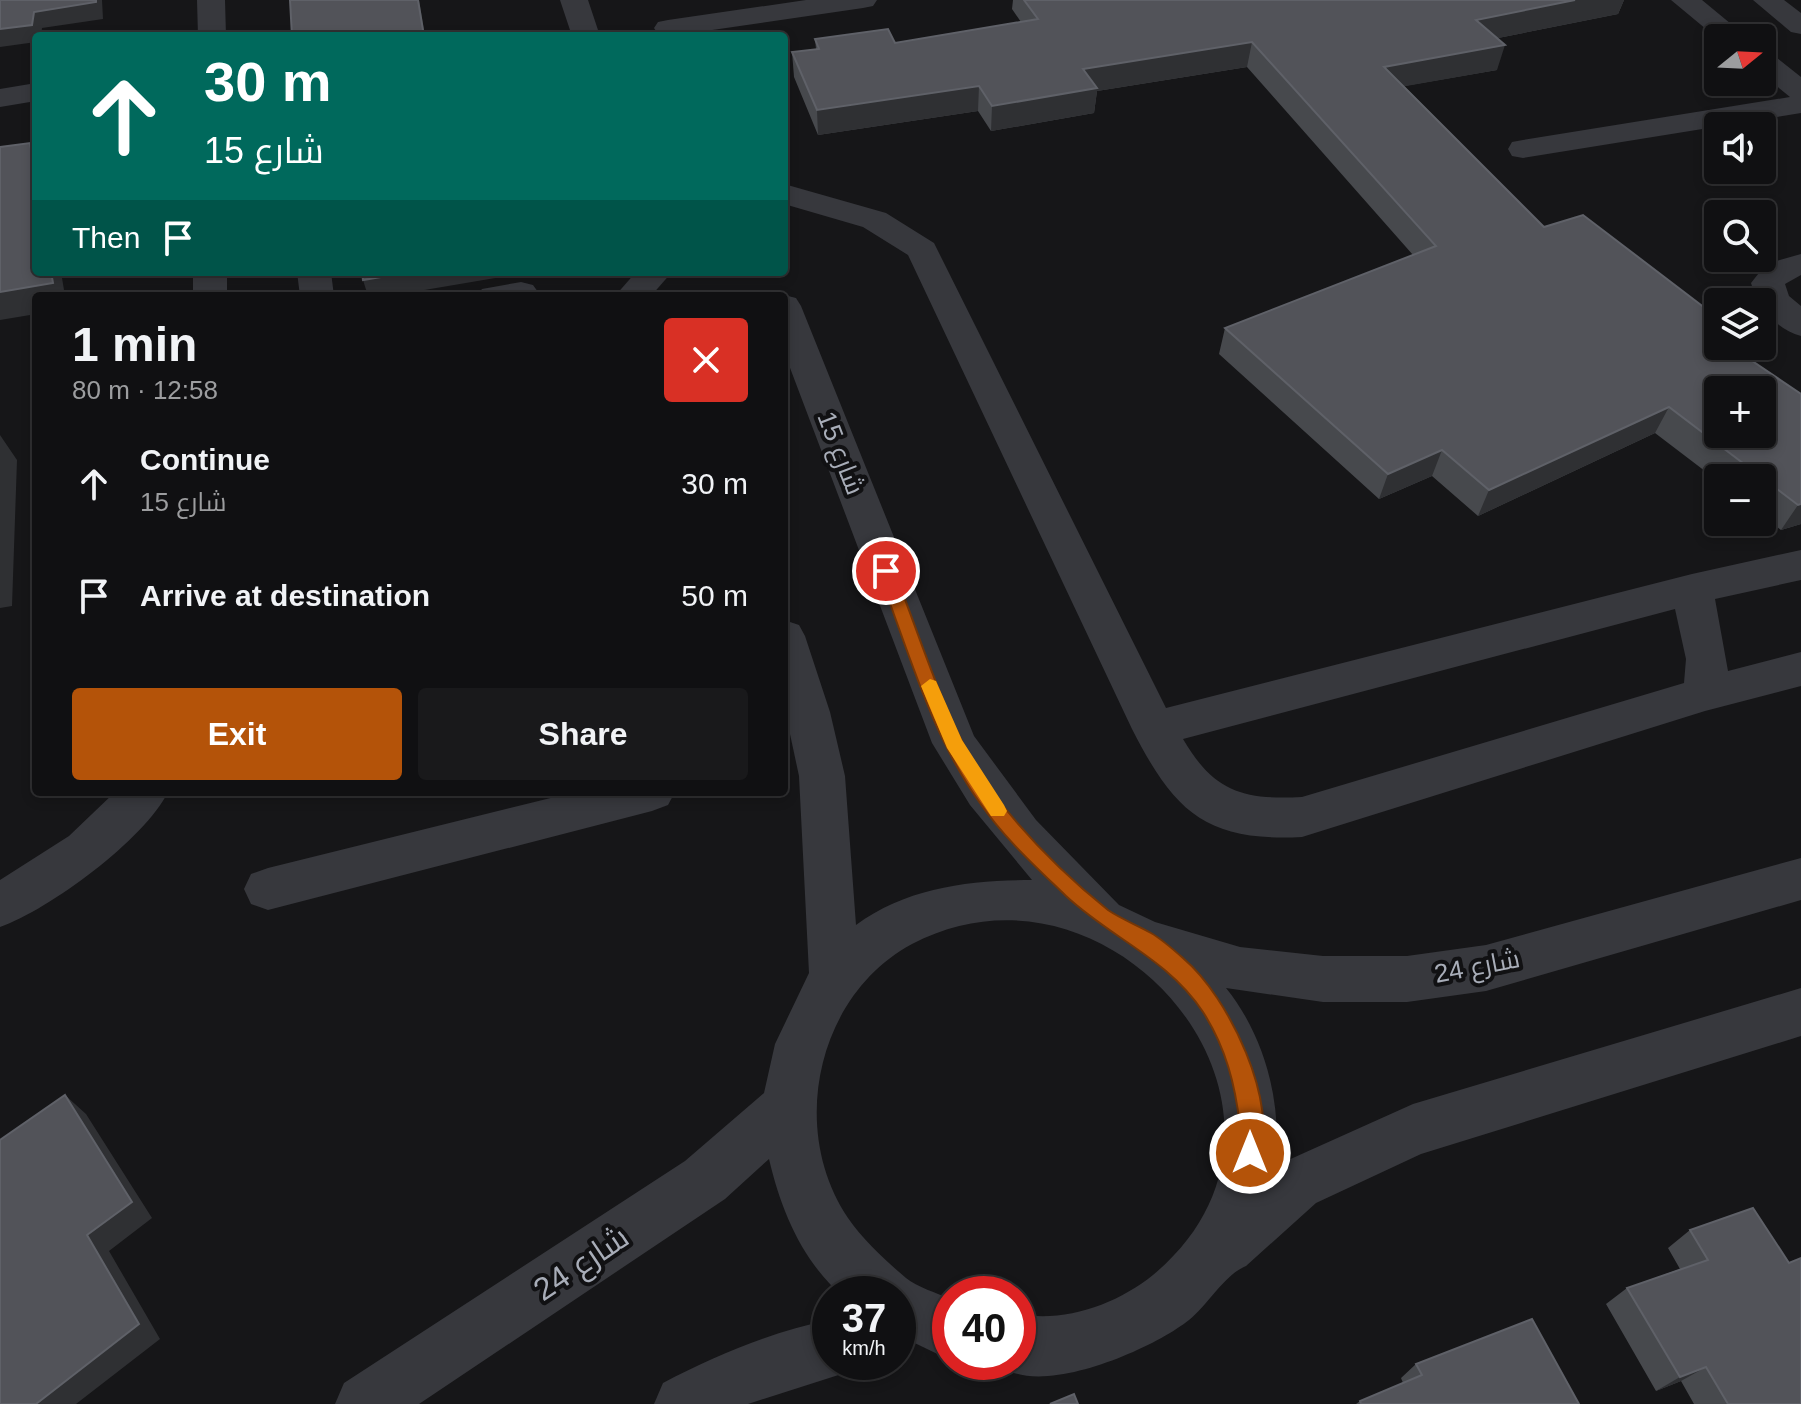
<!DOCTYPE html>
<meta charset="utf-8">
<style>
:root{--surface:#101012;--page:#19191b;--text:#f1f3f6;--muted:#9c9d9f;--line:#303032;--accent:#b45309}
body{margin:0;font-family:Helvetica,Cairo,sans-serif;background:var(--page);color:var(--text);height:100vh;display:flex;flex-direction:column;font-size:30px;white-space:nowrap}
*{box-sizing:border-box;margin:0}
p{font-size:26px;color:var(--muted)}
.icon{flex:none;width:44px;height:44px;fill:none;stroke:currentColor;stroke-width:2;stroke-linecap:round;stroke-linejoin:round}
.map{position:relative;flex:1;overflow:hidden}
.details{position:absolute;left:32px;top:292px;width:756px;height:504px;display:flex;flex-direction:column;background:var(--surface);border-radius:8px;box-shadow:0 4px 12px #0003,0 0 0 2px var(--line)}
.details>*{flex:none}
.hud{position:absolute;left:32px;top:32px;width:756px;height:244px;border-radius:8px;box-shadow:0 4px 12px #0003,0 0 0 2px var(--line);background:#00695c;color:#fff;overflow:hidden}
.needle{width:52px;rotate:72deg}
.tools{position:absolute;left:1704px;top:24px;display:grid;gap:16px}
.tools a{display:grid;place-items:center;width:72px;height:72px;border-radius:8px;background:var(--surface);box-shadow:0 4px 12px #0003,0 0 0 2px var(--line);font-size:40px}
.speed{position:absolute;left:812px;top:1276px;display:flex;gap:16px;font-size:40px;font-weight:700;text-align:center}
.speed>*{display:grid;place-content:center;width:104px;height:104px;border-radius:50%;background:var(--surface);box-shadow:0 4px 12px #0003,0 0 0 2px var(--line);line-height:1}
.speed small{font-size:20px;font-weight:400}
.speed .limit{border:12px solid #d22;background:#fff;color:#111}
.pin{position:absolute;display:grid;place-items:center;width:68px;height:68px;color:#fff;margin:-34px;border:4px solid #fff;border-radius:50%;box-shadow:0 2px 8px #0007}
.me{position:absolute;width:88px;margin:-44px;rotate:0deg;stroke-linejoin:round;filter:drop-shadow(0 0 6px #0008)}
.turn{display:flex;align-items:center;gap:28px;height:168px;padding:0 40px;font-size:36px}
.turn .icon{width:104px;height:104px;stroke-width:2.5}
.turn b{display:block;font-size:56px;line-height:68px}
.then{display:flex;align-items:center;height:76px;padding:0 40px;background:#0003;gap:16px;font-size:30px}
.round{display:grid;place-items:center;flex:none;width:84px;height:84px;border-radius:8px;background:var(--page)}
.summary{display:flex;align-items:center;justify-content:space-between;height:136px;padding:0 40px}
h1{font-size:48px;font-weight:800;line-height:60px}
.action{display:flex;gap:16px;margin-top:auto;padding:16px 40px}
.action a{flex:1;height:92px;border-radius:8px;background:var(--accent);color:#fff;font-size:32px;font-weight:800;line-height:92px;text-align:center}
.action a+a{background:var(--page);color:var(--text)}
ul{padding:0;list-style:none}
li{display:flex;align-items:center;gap:24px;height:112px;padding:0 40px}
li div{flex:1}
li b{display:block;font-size:30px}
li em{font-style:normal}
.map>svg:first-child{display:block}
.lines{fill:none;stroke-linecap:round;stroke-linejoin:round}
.minor{fill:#37383d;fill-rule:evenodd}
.wall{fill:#47494d}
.shaded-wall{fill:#2f3033}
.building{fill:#525359;stroke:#5f6168;stroke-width:2;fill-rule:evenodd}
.route{fill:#b45309;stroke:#753606;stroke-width:2}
.slow{fill:#f59e0b}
.labels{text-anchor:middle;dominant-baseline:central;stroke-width:8;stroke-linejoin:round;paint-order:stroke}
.street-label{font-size:26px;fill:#a8adb8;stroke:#111113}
.near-street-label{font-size:32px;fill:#a8adb8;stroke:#111113}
</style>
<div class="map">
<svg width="1801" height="1404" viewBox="0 0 1801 1404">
<rect width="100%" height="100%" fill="#161618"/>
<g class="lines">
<!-- minor -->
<path class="minor" d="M197 0H225L226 36H198Z
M560 0H588L600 36H572Z
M806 0H877L873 6 863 8 671 36 658 34 654 28 658 22 668 20Z
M1671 0H1702L1748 38 1718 39Z
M1753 0H1784L1801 13V34L1791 32Z
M1762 51 1772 54 1801 77V113L1523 158 1512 156 1508 149 1512 142 1523 140 1790 97 1762 74Z
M36 83V101L0 107V89Z
M784 184 886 213 934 243 1166 708 1692 574 1801 550V580L1715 599 1728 671 1801 652V686L1705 711 1302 837C1205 842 1174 811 1132 729L908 255 863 227 784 204ZM1675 609 1686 659 1684 683 1302 797C1243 800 1214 792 1183 739Z
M1801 254V275L1785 284 1789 296 1801 306V336C1775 329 1757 305 1751 283L1766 264Z
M193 272H227V296H193Z
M297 272H331L334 296H300Z
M636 272H672L651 296H615Z
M521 282 533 285 538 292 535 296H477L482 289Z
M784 295 796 298 801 306 974 736 1036 820 1119 905 1155 922 1240 947 1323 956H1407L1486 945 1801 858V900L1486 991 1407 1002H1323L1226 988C1265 1036 1283 1105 1275 1166L1413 1104 1801 988V1036L1421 1154 1316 1203 1246 1266C1224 1275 1208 1305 1189 1320 1153 1349 1034 1402 996 1362H1018V1314C1065 1323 1117 1304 1153 1275 1344 1116 1115 837 912 944 817 995 788 1129 848 1218 863 1240 887 1262 906 1278 917 1287 937 1293 950 1299V1360L898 1335V1294H840C801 1258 781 1210 769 1159L725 1199 419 1404H335L344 1383 685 1161 764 1093 775 1044 809 973 799 776 784 706V620L799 625 805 636 830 712 845 776 856 925C907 887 971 880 1032 880L970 805 932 743 784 352Z
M115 792H168C145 839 49 910 0 927V880L69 836Z
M575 792H675L668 805 652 811 268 910 251 904 244 889 251 874 268 868Z
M830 1320V1362H855L851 1371 748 1404H654L663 1383C716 1355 771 1332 830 1320Z"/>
</g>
<!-- wall -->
<path class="wall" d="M1013 0H1624L1618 14 1498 38 1497 70 1404 86 1544 227 1718 346H1735L1734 349 1801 394V524L1781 530 1762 515V478H1718V481L1655 433 1478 516 1432 476 1379 499 1219 354 1225 328 1413 255 1247 67 1097 91 1094 113 991 131 978 111 818 135 794 77 792 52 816 49 815 39 895 43 1021 22 1012 9Z
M1690 1230 1801 1404H1694L1681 1381 1656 1391 1606 1304 1627 1288 1680 1269 1668 1248Z
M1416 1364 1579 1404H1356L1360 1401 1403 1383 1401 1378Z"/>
<!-- shaded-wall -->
<path class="shaded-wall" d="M96 0H102L103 19 42 28 41 36H36V42L0 47V29L34 12Z
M418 0H419L425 36H424Z
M1575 0H1624L1618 14 1468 44 1476 20Z
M1252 42 1247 67 1097 91 1094 113 991 131 992 106 1083 69Z
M1505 45 1497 70 1378 91 1384 67Z
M979 86 978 111 818 135 817 110Z
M30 143 36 154V179Z
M51 272H61L65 296H36V314L0 320V292Z
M410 272H518L519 274 389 296H368L363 280Z
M1669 407 1655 433 1478 516 1489 490Z
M0 435 17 460 12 606 0 608Z
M1442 450 1432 476 1379 499 1388 474Z
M1801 504V524L1781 530 1798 505Z
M65 1095 86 1114 152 1218 109 1251 160 1339 76 1404H36L87 1235Z
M1706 1367 1681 1381 1656 1391 1680 1377Z"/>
<!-- building -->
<path class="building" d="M0 0H96V2L34 12 32 25 0 29Z
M290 0H418L424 36H292Z
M1024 0H1575L1476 20 1505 45 1384 67 1544 227 1583 215 1718 318V346H1730L1801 394V504L1798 505 1669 407 1489 490 1442 450 1388 474 1225 328 1436 246 1252 42 1083 69 1097 88 992 106 979 86 817 110 792 52 819 49 815 39 888 29 895 43 1038 19ZM1718 390H1762V434H1718Z
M30 143 36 179V272H51L53 283 0 292V147Z
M362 272H410L363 280Z
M65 1095 132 1202 87 1235 139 1324 36 1404H0V1140Z
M1753 1208 1789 1263 1801 1258V1404H1728L1706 1367 1680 1377 1627 1288 1708 1260 1690 1230Z
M1532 1319 1579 1404H1361L1360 1401 1422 1375 1416 1364Z
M1074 1394 1078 1404H1050Z"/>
<!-- route -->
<path class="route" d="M886 565 894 571C924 645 946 728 993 793 1025 835 1067 877 1108 910 1121 919 1137 925 1151 933 1163 940 1174 950 1184 959 1228 996 1281 1105 1258 1161L1250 1165 1242 1161C1237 1149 1241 1138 1240 1126 1235 1084 1226 1048 1203 1012 1168 959 1111 938 1066 896 1036 867 1004 838 980 803 931 735 908 649 878 571Z"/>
<!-- slow -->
<path class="slow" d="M930 679 936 681 962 740 1004 805 1007 811 1004 816H991L947 748 921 686Z"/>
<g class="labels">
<!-- street labels -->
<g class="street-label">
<text transform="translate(841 453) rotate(69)">شارع 15</text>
<text transform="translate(1477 966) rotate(-11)">شارع 24</text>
</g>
<!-- near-street labels -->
<g class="near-street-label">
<text transform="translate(581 1263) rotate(-34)">شارع 24</text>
</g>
</g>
</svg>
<div class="tools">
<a><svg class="needle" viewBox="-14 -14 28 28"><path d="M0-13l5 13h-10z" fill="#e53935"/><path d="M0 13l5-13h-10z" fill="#9c9d9f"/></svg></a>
<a><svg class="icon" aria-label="sound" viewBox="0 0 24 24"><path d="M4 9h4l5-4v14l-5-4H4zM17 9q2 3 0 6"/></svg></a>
<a><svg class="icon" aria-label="search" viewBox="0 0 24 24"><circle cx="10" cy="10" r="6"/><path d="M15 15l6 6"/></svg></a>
<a><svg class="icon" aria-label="layers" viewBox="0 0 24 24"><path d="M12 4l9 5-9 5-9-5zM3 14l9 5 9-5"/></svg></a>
<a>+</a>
<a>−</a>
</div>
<div class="speed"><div>37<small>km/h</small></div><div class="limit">40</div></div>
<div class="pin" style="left:886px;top:571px;background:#d93025"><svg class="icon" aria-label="arrive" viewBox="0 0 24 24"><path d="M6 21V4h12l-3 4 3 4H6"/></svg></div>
<svg class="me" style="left:1250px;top:1153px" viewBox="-20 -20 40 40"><circle r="17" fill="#b45309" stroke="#fff" stroke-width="3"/><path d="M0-11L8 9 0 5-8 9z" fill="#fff"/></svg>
<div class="hud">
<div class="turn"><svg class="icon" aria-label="ahead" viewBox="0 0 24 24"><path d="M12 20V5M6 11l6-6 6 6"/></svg><div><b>30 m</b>شارع 15</div></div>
<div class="then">Then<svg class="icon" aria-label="arrive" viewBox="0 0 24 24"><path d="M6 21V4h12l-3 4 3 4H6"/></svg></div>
</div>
<section class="details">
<div class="summary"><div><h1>1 min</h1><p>80 m · 12:58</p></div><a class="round" style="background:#d93025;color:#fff"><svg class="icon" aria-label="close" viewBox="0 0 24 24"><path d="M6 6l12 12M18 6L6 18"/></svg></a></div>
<ul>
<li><svg class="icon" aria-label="ahead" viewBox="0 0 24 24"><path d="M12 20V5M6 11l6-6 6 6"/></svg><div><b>Continue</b><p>شارع 15</p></div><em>30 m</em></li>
<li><svg class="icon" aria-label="arrive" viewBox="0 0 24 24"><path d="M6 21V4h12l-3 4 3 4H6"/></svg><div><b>Arrive at destination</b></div><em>50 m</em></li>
</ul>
<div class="action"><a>Exit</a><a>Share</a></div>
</section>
</div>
